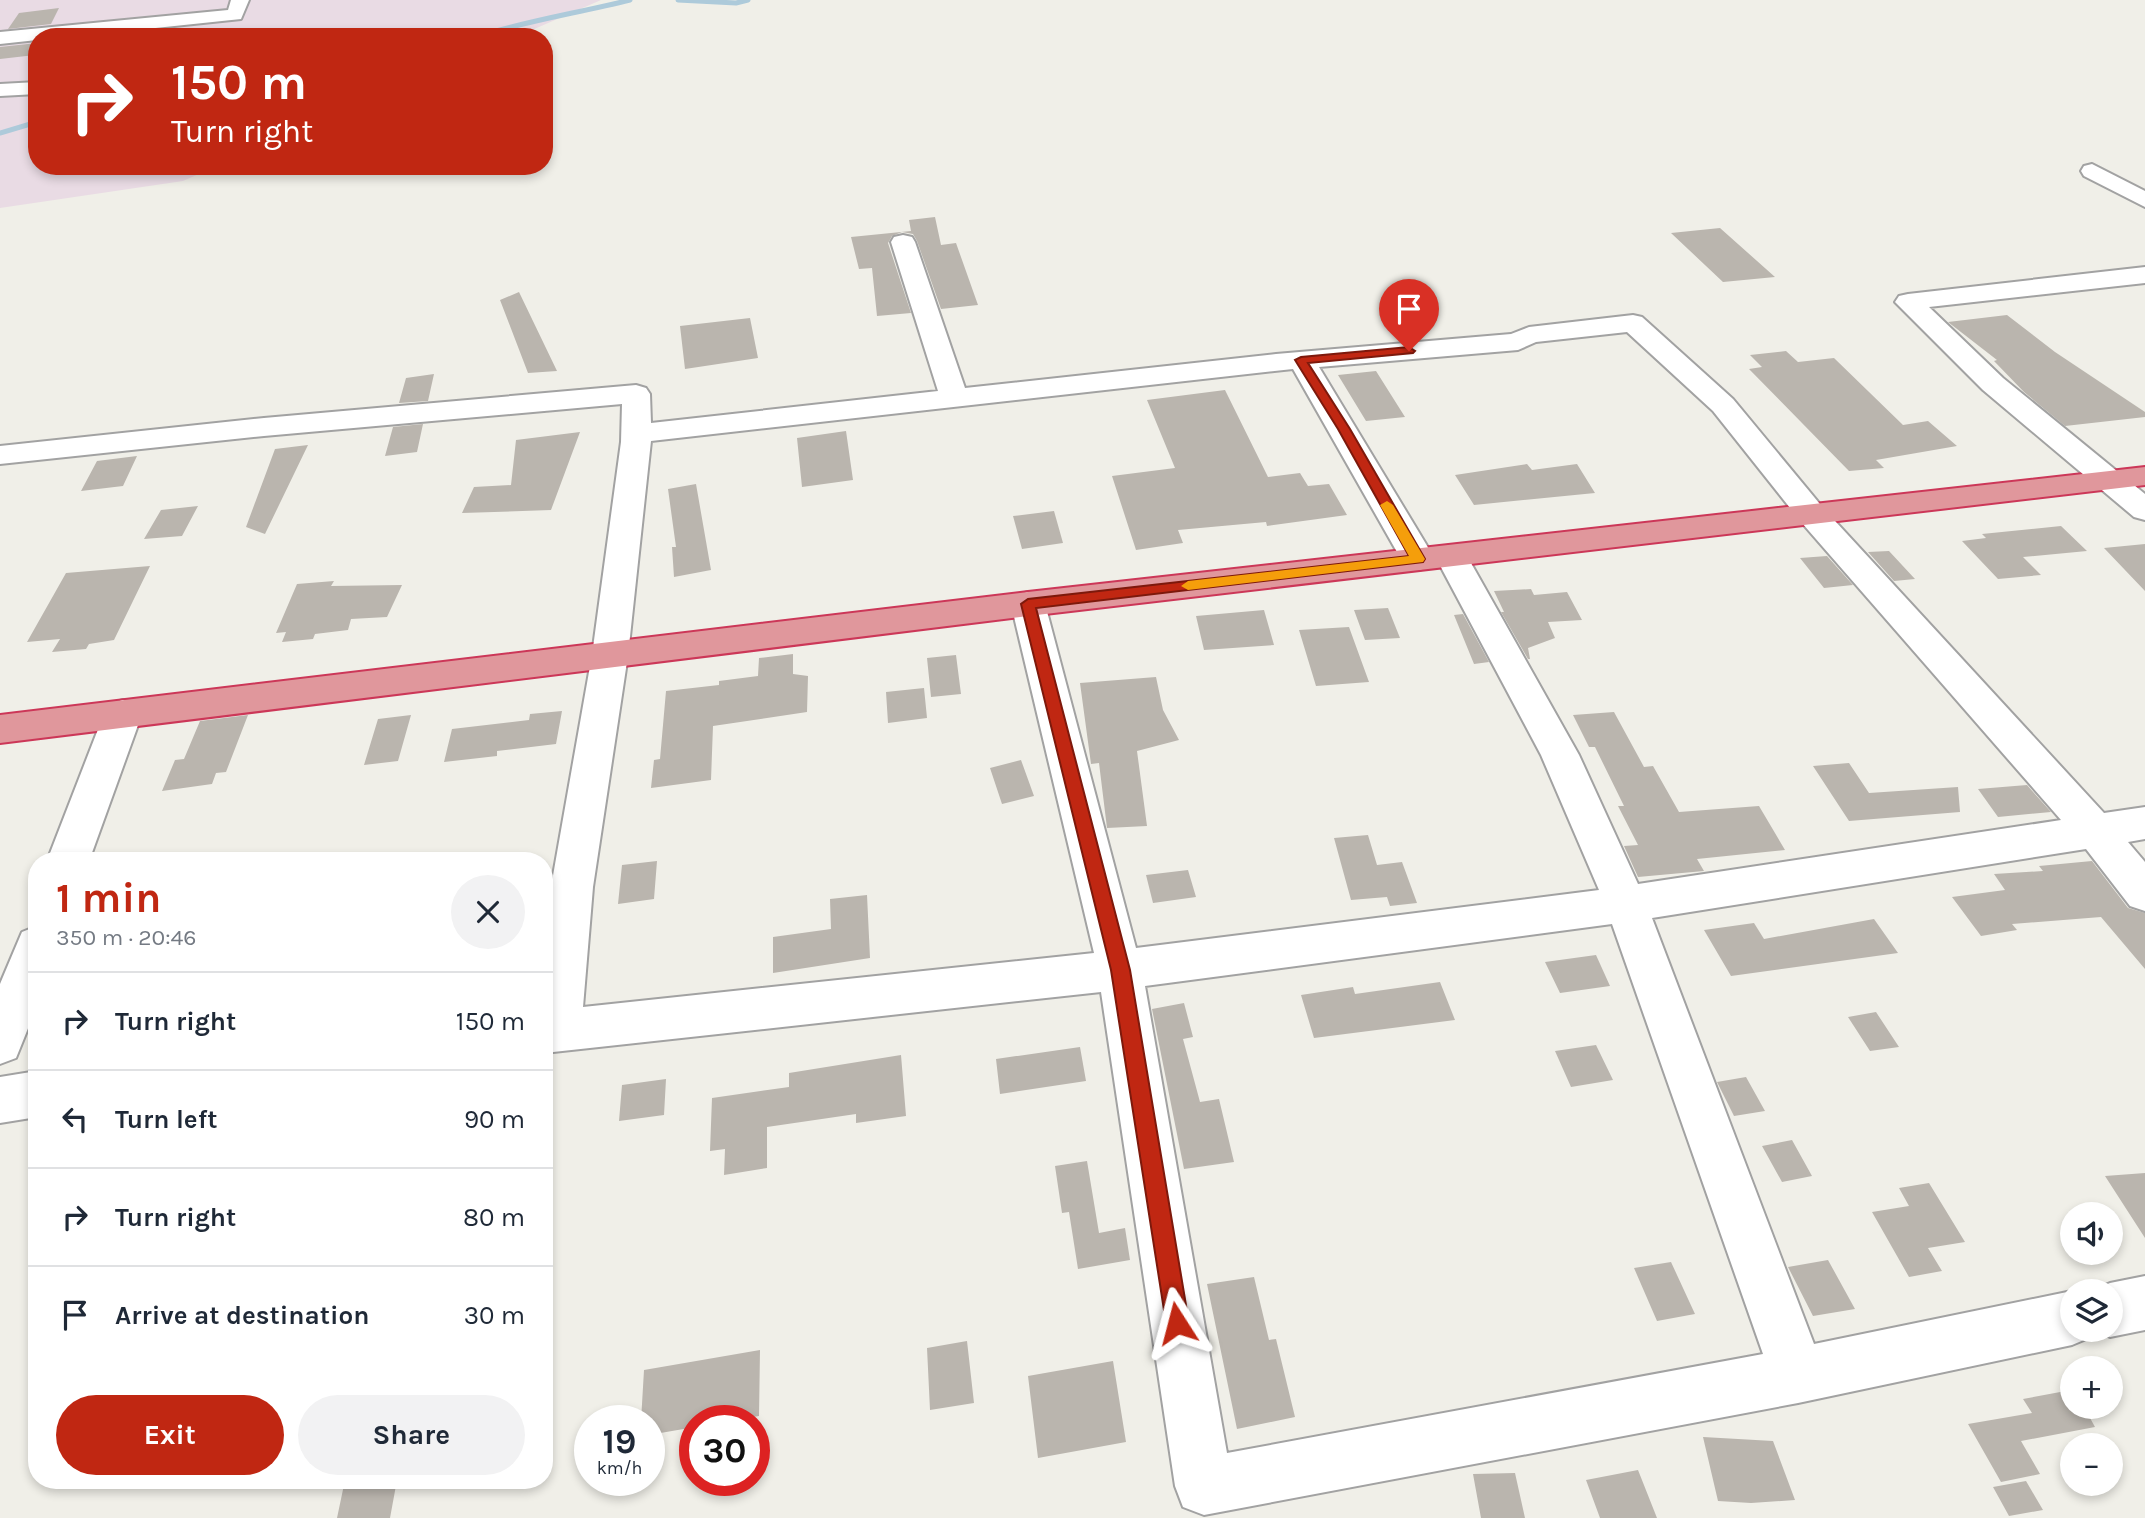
<!DOCTYPE html>
<meta charset="utf-8">
<style>
:root{--surface:#fff;--page:#f2f2f3;--text:#1f2937;--muted:#747a83;--line:#e0e1e3;--accent:#c02712}
body{margin:0;font-family:Karla,sans-serif;background:var(--page);color:var(--text);height:100vh;display:flex;flex-direction:column;font-size:26px;white-space:nowrap}
*{box-sizing:border-box;margin:0}
p{font-size:23px;color:var(--muted)}
.icon{flex:none;width:38px;height:38px;fill:none;stroke:currentColor;stroke-width:2;stroke-linecap:round;stroke-linejoin:round}
.map{position:relative;flex:1;overflow:hidden}
.panel{position:absolute;left:28px;top:852px;width:525px;height:637px;display:flex;flex-direction:column;background:var(--surface);border-radius:28px;box-shadow:0 4px 10px #0003}
.panel>*{flex:none}
.top-card{position:absolute;left:28px;top:28px;width:525px;height:147px;border-radius:28px;box-shadow:0 4px 10px #0003;background:#c02712;color:#fff;overflow:hidden}
.fabs{position:absolute;left:2060px;top:1202px;display:grid;gap:14px}
.fabs a{display:grid;place-items:center;width:63px;height:63px;border-radius:50%;background:var(--surface);box-shadow:0 4px 10px #0003;font-size:35px}
.speed{position:absolute;left:574px;top:1405px;display:flex;gap:14px;font-size:35px;font-weight:700;text-align:center}
.speed>*{display:grid;place-content:center;width:91px;height:91px;border-radius:50%;background:var(--surface);box-shadow:0 4px 10px #0003;line-height:1}
.speed small{font-size:18px;font-weight:400}
.speed .limit{border:10px solid #d22;background:#fff;color:#111}
.pin{position:absolute;display:grid;place-items:center;width:60px;height:60px;color:#fff;margin:-72px -30px;border-radius:50% 50% 50% 0;rotate:-45deg;box-shadow:0 0 7px #0007}
.pin .icon{rotate:45deg}
.me{position:absolute;width:77px;margin:-38px;rotate:351deg;stroke-linejoin:round;filter:drop-shadow(0 0 5px #0008)}
.turn{display:flex;align-items:center;gap:24px;height:147px;padding:0 28px;font-size:32px}
.turn .icon{width:91px;height:91px;stroke-width:2.5}
.turn b{display:block;font-size:49px;line-height:60px}
.round{display:grid;place-items:center;flex:none;width:74px;height:74px;border-radius:37px;background:var(--page)}
.overview{display:flex;align-items:center;justify-content:space-between;height:119px;padding:0 28px}
h1{font-size:42px;font-weight:700;line-height:52px;color:var(--accent)}
.primary-button{display:flex;gap:14px;margin-top:auto;padding:14px 28px}
.primary-button a{flex:1;height:80px;border-radius:42px;background:var(--accent);color:#fff;font-size:28px;font-weight:700;line-height:80px;text-align:center}
.primary-button a+a{background:var(--page);color:var(--text)}
ul{padding:0;list-style:none}
li{display:flex;align-items:center;gap:21px;height:98px;padding:0 28px;border-top:2px solid var(--line)}
li div{flex:1}
li b{display:block;font-size:26px}
li em{font-style:normal}
.map>svg:first-child{display:block}
.industrial{fill:#e9dbe4}
.lines{fill:none;stroke-linecap:round;stroke-linejoin:round}
.stream{stroke:#adcada;stroke-width:5}
.building{fill:#bab5ae}
.minor-casing{stroke:#a2a2a2;stroke-width:4}
.highway-casing{stroke:#cc3758;stroke-width:4}
.minor{fill:#fff;fill-rule:evenodd}
.highway{fill:#e0979c;fill-rule:evenodd}
.route{fill:#c02712;stroke:#7d190c;stroke-width:2}
.slow{fill:#f59e0b}
</style>
<div class="map">
<svg width="2145" height="1518" viewBox="0 0 2145 1518">
<rect width="100%" height="100%" fill="#f0efe8"/>
<!-- industrial -->
<path class="industrial" d="M0 0H601L516 37H37V166H217L183 181 0 208Z"/>
<g class="lines">
<!-- stream -->
<path class="stream" d="M678 0 736 3 748 0
M475 37C526 21 578 13 630 0
M0 133 37 122"/>
</g>
<!-- building -->
<path class="building" d="M59 8 51 24 8 29 19 13Z
M37 43 35 55 0 59V47Z
M935 217 941 245 956 243 978 305 941 309 917 241 913 234 902 232 892 236 888 243 911 313 877 316 872 268 859 269 851 237 911 231 909 220Z
M1720 228 1775 277 1723 282 1671 233Z
M519 292 557 371 528 373 500 300Z
M2007 315 2055 352 2145 412V417L2065 426 2024 392 1994 361 1997 360 1948 322Z
M750 318 758 358 685 369 680 326Z
M1786 351 1798 362 1834 358 1903 425 1928 421 1957 446 1876 460 1884 468 1849 471 1749 369 1762 367 1750 355Z
M1376 371 1405 417 1366 421 1338 375Z
M434 374 428 401 399 403 406 378Z
M1225 390 1268 477 1300 473 1308 486 1329 484 1347 515 1267 526 1266 522 1178 530 1183 543 1136 550 1112 476 1175 468 1147 400Z
M423 424 417 452 385 456 393 427Z
M846 431 853 480 802 487 797 438Z
M580 432 551 510 462 513 474 487 511 485 516 440Z
M308 445 265 534 246 527 275 449Z
M137 456 123 486 81 491 97 461Z
M1527 464 1532 470 1577 464 1595 493 1474 505 1455 475Z
M696 484 711 570 674 577 672 547H676L668 489Z
M198 506 182 536 144 539 161 510Z
M1054 511 1063 543 1022 549 1013 516Z
M2061 526 2087 551 2023 557 2041 575 1998 579 1962 541 1986 538 1982 534Z
M2145 544V591L2104 548Z
M1889 551 1915 579 1894 581 1868 552Z
M1827 556 1853 585 1824 588 1800 558Z
M150 566 114 640 89 644 86 649 52 652 60 639 27 642 66 573Z
M334 581 331 586 402 585 387 617 351 619 348 630 315 634 313 639 282 642 286 632 276 633 297 584Z
M1531 589 1534 595 1567 592 1582 620 1548 622 1555 638 1528 648 1530 659H1528L1501 612H1504L1494 591Z
M1388 608 1400 638 1365 640 1354 610Z
M1264 610 1274 645 1204 650 1196 616Z
M1463 614 1489 662 1474 664 1454 615Z
M1349 627 1369 682 1316 686 1299 630Z
M793 654V674L808 676 807 712 713 726 711 780 651 788 654 760 660 759 666 691 719 685V681L758 676 759 658Z
M956 655 961 694 931 697 927 658Z
M1156 677 1163 710 1179 740 1137 751 1147 826 1107 828 1099 763 1091 764 1080 683Z
M924 688 927 718 888 723 886 692Z
M562 711 556 744 497 751V756L444 762 452 729 529 720 530 714Z
M1614 712 1644 767 1653 766 1679 812 1759 806 1785 850 1697 859 1704 871 1638 877 1624 846 1638 845 1618 806H1624L1595 747H1589L1573 715Z
M248 715 226 772 216 773 212 784 162 791 175 760 184 759 200 721Z
M411 715 398 761 364 765 378 719Z
M1021 760 1034 796 1002 804 990 768Z
M1849 763 1869 793 1958 787 1960 812 1849 821 1813 766Z
M2027 785 2051 812 1998 817 1978 789Z
M1368 835 1377 865 1402 862 1417 903 1390 906 1387 897 1351 900 1334 838Z
M657 861 654 899 618 904 622 865Z
M2092 861 2128 908 2145 913V969L2101 917 2012 924 2017 930 1981 936 1952 897 2005 890 1994 874 2043 871 2039 866Z
M1188 870 1196 897 1153 903 1146 875Z
M867 895 870 958 773 973V937L831 929 830 899Z
M1874 919 1898 953 1731 976 1704 930 1754 923 1764 939Z
M1596 955 1610 986 1560 993 1545 962Z
M1440 982 1455 1020 1314 1038 1301 995 1353 987 1355 994Z
M1184 1003 1193 1037 1183 1039 1200 1102 1219 1099 1234 1162 1184 1169 1152 1009Z
M1876 1012 1899 1047 1870 1051 1848 1017Z
M1596 1045 1613 1080 1571 1087 1555 1051Z
M1080 1047 1086 1081 1000 1094 996 1059Z
M901 1055 906 1116 856 1123V1114L767 1127V1168L724 1175 725 1149 710 1151 712 1098 789 1087V1073Z
M1746 1077 1765 1111 1734 1116 1717 1082Z
M666 1079 664 1115 619 1121 622 1085Z
M1792 1140 1812 1176 1782 1182 1762 1146Z
M1087 1161 1099 1233 1125 1228 1130 1260 1078 1269 1069 1212 1062 1213 1055 1166Z
M2145 1173V1238L2105 1176Z
M1929 1183 1965 1242 1928 1248 1942 1271 1909 1277 1872 1212 1909 1206 1899 1188Z
M1828 1260 1855 1309 1813 1316 1788 1267Z
M1671 1262 1695 1314 1657 1321 1634 1268Z
M1254 1277 1269 1340 1276 1339 1295 1417 1237 1429 1207 1284Z
M967 1341 974 1403 930 1410 927 1348Z
M760 1350 759 1416 730 1421H695V1427L649 1435V1421H641L644 1370Z
M1113 1361 1126 1442 1038 1458 1028 1376Z
M2071 1390 2072 1407H2084L2095 1427 2021 1441 2040 1474 2001 1482 1968 1424 2032 1413 2023 1399Z
M1703 1437 1773 1441 1795 1500 1751 1503 1718 1501Z
M1638 1470 1657 1518H1600L1586 1480Z
M1515 1473 1525 1518H1481L1473 1474Z
M345 1480H397L390 1518H337Z
M2026 1481 2043 1510 2009 1516 1993 1487Z"/>
<g class="lines">
<defs>
<path id="minor" d="M231 0H249L241 19 70 37H37V40L0 44V32L228 10Z
M37 82V94L0 96V84Z
M2092 164 2145 191V207L2084 176 2081 171 2084 166Z
M903 235 912 237 915 242 965 388 1276 354 1511 334 1529 327 1633 315 1642 317 1733 399 1824 509 2104 813 2145 807V839L2128 842 2145 862V911L2130 906 2086 849 1652 918 1814 1344 2072 1291V1330H2110V1292L2091 1291 2110 1283 2145 1276V1330L2110 1337 2094 1330 2091 1337 2072 1345 1798 1403 1204 1515 1183 1507 1175 1486 1101 992 544 1053V948L551 887 592 655 621 442 622 404 264 436 0 464V446L264 418 636 385 646 388 650 394 651 423 938 391 891 242 894 237ZM1627 332 1713 411 1802 523 2061 820 1638 884 1579 755 1467 556 1463 548 1451 545 1439 548 1435 556 1541 755 1599 890 1136 948 1045 604 1040 596 1028 592 1016 596 1011 604 1094 953 583 1007 593 887 628 655 651 441 1293 369 1401 559 1406 567 1418 570 1430 567 1435 559 1319 367 1518 350 1536 342ZM1612 924 1763 1354 1227 1453 1145 986Z
M2145 267V283L1929 307 2003 378 2145 494V520L2134 517 1983 390 1895 302 1899 296 1908 294Z
M123 700 136 704 142 714 89 861H47L104 714 110 704Z
M37 926V1006L16 1058 0 1064V984L22 932Z
M37 1071V1117L0 1123V1077Z"/>
<path id="highway" d="M2145 467V485L1028 616 0 743V715L1028 592Z"/>
</defs>
<!-- minor casing -->
<use href="#minor" class="minor-casing"/>
<!-- highway casing -->
<use href="#highway" class="highway-casing"/>
<!-- minor -->
<use href="#minor" class="minor"/>
<!-- highway -->
<use href="#highway" class="highway"/>
</g>
<!-- route -->
<path class="route" d="M1409 347 1415 351 1413 353 1308 363 1350 429 1425 559 1423 562 1036 608 1130 970 1189 1323 1185 1331 1177 1334 1170 1331 1166 1323 1111 970 1021 604 1028 599 1409 556 1338 429 1295 360 1301 357Z"/>
<!-- slow -->
<path class="slow" d="M1387 501 1393 505 1425 559 1423 562 1188 590 1181 586 1188 581 1409 556 1380 505Z"/>
</svg>
<div class="fabs">
<a><svg class="icon" aria-label="sound" viewBox="0 0 24 24"><path d="M4 9h4l5-4v14l-5-4H4zM17 9q2 3 0 6"/></svg></a>
<a><svg class="icon" aria-label="layers" viewBox="0 0 24 24"><path d="M12 4l9 5-9 5-9-5zM3 14l9 5 9-5"/></svg></a>
<a>+</a>
<a>−</a>
</div>
<div class="speed"><div>19<small>km/h</small></div><div class="limit">30</div></div>
<div class="pin" style="left:1409px;top:351px;background:#d93025"><svg class="icon" aria-label="arrive" viewBox="0 0 24 24"><path d="M6 21V4h12l-3 4 3 4H6"/></svg></div>
<svg class="me" style="left:1177px;top:1323px" viewBox="-20 -20 40 40"><path d="M0-17L14 15 0 8-14 15z" fill="#c02712" stroke="#fff" stroke-width="4"/></svg>
<div class="top-card">
<div class="turn"><svg class="icon" aria-label="right" viewBox="0 0 24 24"><path d="M7 20v-9h11M14 6l5 5-5 5"/></svg><div><b>150 m</b>Turn right</div></div>
</div>
<section class="panel">
<div class="overview"><div><h1>1 min</h1><p>350 m · 20:46</p></div><a class="round"><svg class="icon" aria-label="close" viewBox="0 0 24 24"><path d="M6 6l12 12M18 6L6 18"/></svg></a></div>
<ul>
<li><svg class="icon" aria-label="right" viewBox="0 0 24 24"><path d="M7 20v-9h11M14 6l5 5-5 5"/></svg><div><b>Turn right</b></div><em>150 m</em></li>
<li><svg class="icon" aria-label="left" viewBox="0 0 24 24"><path d="M17 20v-9H6M10 6l-5 5 5 5"/></svg><div><b>Turn left</b></div><em>90 m</em></li>
<li><svg class="icon" aria-label="right" viewBox="0 0 24 24"><path d="M7 20v-9h11M14 6l5 5-5 5"/></svg><div><b>Turn right</b></div><em>80 m</em></li>
<li><svg class="icon" aria-label="arrive" viewBox="0 0 24 24"><path d="M6 21V4h12l-3 4 3 4H6"/></svg><div><b>Arrive at destination</b></div><em>30 m</em></li>
</ul>
<div class="primary-button"><a>Exit</a><a>Share</a></div>
</section>
</div>
